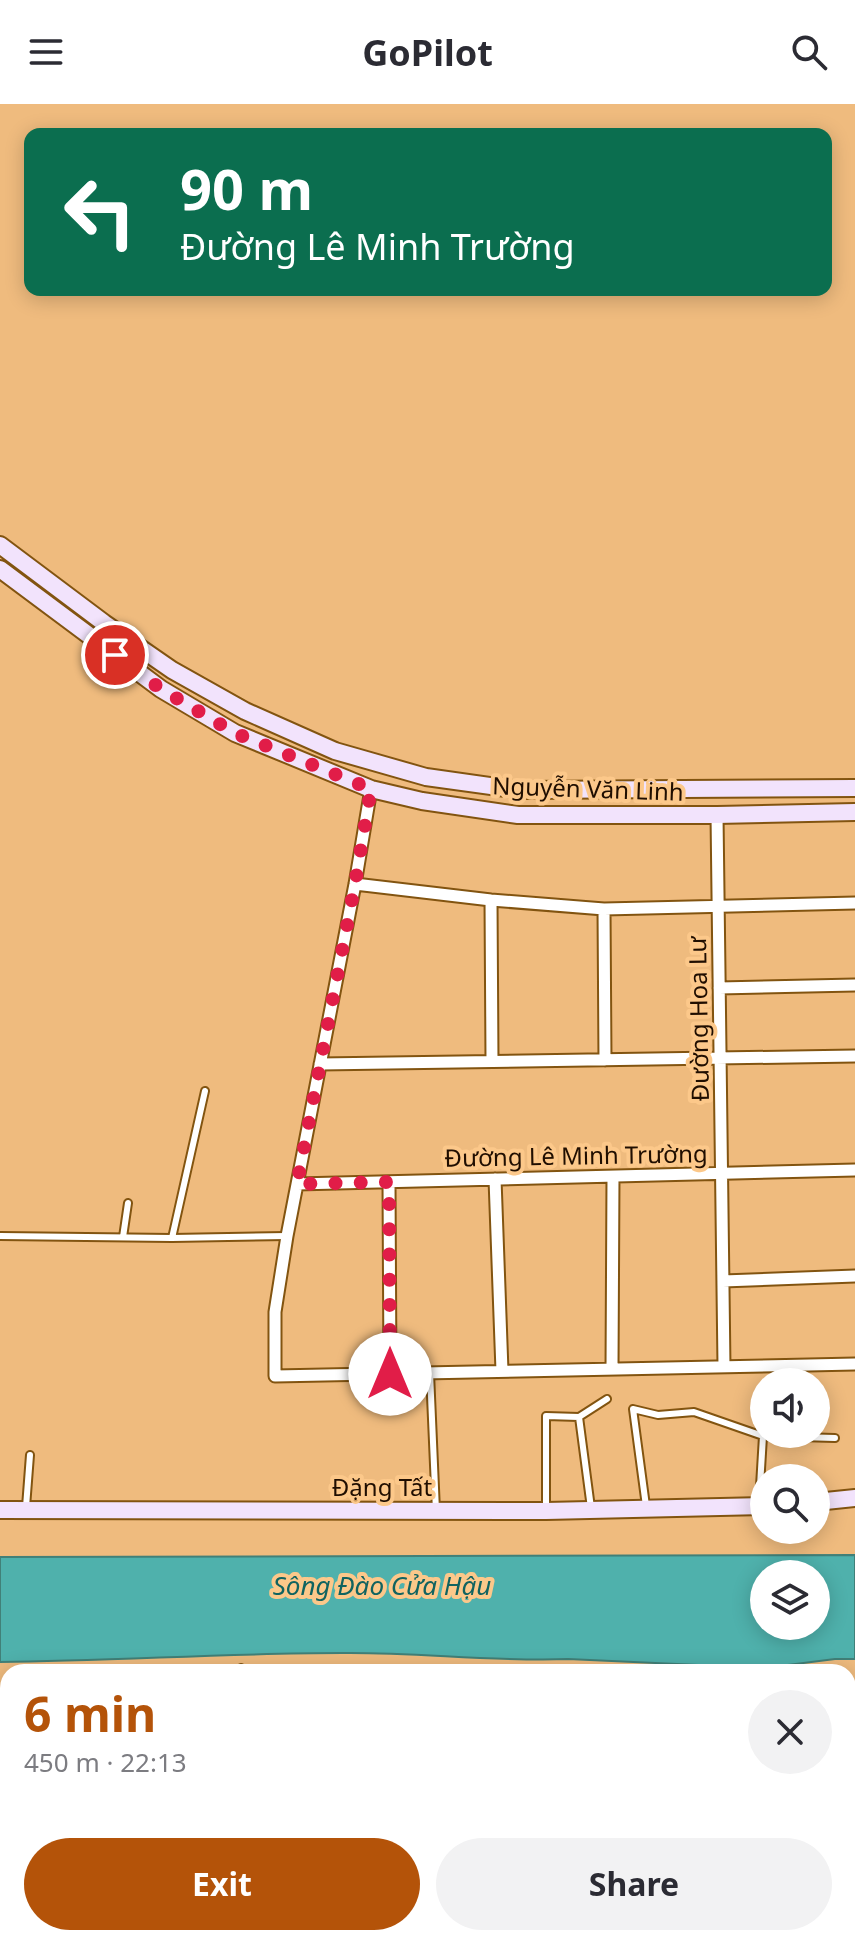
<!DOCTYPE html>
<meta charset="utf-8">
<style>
:root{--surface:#fff;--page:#f2f2f3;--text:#2b2b33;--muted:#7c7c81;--accent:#b45309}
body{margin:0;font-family:"Noto Sans",sans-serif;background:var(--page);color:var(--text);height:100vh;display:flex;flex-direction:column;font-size:30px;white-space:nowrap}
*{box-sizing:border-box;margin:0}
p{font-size:26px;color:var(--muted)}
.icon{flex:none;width:44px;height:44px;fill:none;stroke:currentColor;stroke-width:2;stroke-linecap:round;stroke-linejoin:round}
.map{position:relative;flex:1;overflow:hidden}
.drawer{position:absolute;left:0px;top:1560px;width:856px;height:282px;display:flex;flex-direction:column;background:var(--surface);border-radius:24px 24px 0 0;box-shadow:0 4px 20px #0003}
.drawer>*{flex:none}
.guide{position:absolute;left:24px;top:24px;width:808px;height:168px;border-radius:16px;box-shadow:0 4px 20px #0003;background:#0b6e4f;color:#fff;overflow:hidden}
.fabs{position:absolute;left:750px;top:1264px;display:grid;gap:16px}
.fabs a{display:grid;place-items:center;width:80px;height:80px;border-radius:50%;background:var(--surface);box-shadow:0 4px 20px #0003;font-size:40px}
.pin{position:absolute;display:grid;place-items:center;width:68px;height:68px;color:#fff;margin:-34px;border:4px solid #fff;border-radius:50%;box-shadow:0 2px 8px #0007}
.me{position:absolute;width:88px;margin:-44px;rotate:0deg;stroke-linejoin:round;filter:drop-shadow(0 0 6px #0008)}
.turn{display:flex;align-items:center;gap:28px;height:168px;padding:0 24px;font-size:36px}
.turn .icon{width:104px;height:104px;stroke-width:2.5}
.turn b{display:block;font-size:56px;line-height:68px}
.round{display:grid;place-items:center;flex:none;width:84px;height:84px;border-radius:42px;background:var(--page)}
.headline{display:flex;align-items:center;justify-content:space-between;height:136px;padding:0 24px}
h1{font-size:48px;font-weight:700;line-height:60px;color:var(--accent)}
.button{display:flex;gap:16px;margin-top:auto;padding:16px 24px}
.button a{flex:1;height:92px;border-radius:48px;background:var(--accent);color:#fff;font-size:32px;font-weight:700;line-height:92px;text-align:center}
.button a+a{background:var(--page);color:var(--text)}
header{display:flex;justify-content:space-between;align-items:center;height:104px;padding:0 24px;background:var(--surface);font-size:36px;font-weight:700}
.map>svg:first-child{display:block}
.water{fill:#4fb1ac;stroke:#418078;stroke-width:2;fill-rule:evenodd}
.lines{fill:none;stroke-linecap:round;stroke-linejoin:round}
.lane-casing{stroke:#825410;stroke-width:10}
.street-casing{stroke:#825410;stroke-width:15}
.secondary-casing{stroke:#825410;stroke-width:20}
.lane{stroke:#fff;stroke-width:6}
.street{stroke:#fff;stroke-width:11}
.secondary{stroke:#f2e3fc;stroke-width:16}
.route{stroke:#e11d48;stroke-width:14;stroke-dasharray:0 25.2}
.labels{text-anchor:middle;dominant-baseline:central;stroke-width:8;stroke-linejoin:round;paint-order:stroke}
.street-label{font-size:24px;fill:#200e00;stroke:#fcc88a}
.water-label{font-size:26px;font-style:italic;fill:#116360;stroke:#fcc88a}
</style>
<header><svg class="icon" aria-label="menu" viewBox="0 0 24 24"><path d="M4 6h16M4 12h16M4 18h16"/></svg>GoPilot<svg class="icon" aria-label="search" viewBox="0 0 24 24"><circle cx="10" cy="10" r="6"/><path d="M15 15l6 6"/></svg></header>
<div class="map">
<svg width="855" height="1841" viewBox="0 0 855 1841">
<rect width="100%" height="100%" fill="#efbb7e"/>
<!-- water -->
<path class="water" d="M855 1451V1555H835L764 1564 568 1555C493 1558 417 1548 342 1549 228 1549 114 1557 0 1558V1453ZM764 1470H816V1522H764Z
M69 1834H354L409 1841H102Z
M494 1834H839L805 1841H448Z"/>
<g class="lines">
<defs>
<path id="lane" d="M0 1132 172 1134 287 1132
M123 1133 128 1099
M172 1134 205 987
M430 1269 436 1407
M579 1313 591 1404
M763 1332 835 1334
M646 1402 633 1305 658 1311 694 1308 763 1332 759 1399
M26 1403 30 1351
M546 1407V1312L579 1313 607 1295
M241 1564 242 1568"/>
<path id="street" d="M371 685 355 780 287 1132 275 1208V1272L855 1260
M717 711 724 1263
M355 780 491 796 604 805 855 799
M491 796 492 957
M604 805 605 956
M719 884 855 881
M320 960 855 952
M495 1075 502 1267
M389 1078 390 1270
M297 1080 855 1066
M723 1177 855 1172
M612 1265 613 1073"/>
<path id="secondary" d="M0 441 104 519 172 566 245 607 335 647 426 673 519 686 855 684
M0 465 161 585 235 629 371 685 422 697 518 711H717L855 708
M816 1398 855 1394
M0 1406 546 1407 764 1402
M848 1656 855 1655
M0 1693 8 1692"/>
</defs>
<!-- lane casing -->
<use href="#lane" class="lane-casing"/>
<!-- street casing -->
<use href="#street" class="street-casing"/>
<!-- secondary casing -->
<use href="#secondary" class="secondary-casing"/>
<!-- lane -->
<use href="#lane" class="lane"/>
<!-- street -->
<use href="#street" class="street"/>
<!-- secondary -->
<use href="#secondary" class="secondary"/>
</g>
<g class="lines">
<!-- route -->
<path class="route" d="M115 551 161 585 235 629 371 685 355 780 297 1080 389 1078 390 1270"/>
</g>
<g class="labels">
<!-- street labels -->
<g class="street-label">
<text transform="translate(588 684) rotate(2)">Nguyễn Văn Linh</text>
<text transform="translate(698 915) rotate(-91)">Đường Hoa Lư</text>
<text transform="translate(576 1051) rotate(-1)">Đường Lê Minh Trường</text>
<text x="382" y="1382">Đặng Tất</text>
</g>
<!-- water labels -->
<g class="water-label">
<text x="382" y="1481">Sông Đào Cửa Hậu</text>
</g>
</g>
</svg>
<div class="fabs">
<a><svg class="icon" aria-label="sound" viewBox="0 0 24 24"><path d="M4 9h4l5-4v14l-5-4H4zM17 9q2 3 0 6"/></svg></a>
<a><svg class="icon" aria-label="search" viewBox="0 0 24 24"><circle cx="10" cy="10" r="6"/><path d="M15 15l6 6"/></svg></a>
<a><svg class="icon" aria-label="layers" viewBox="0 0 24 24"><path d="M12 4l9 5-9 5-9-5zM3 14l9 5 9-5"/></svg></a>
</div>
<div class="pin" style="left:115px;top:551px;background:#d93025"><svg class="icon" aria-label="arrive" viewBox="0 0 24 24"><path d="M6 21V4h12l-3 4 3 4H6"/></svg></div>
<svg class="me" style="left:390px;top:1270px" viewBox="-20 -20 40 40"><circle r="19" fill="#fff"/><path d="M0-13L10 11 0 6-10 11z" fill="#e11d48"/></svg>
<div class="guide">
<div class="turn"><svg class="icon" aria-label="left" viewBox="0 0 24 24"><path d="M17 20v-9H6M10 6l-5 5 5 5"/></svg><div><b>90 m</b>Đường Lê Minh Trường</div></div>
</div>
<section class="drawer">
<div class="headline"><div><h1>6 min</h1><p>450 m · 22:13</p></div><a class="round"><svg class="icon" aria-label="close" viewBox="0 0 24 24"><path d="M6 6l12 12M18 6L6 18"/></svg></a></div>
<div class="button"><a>Exit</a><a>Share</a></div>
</section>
</div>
